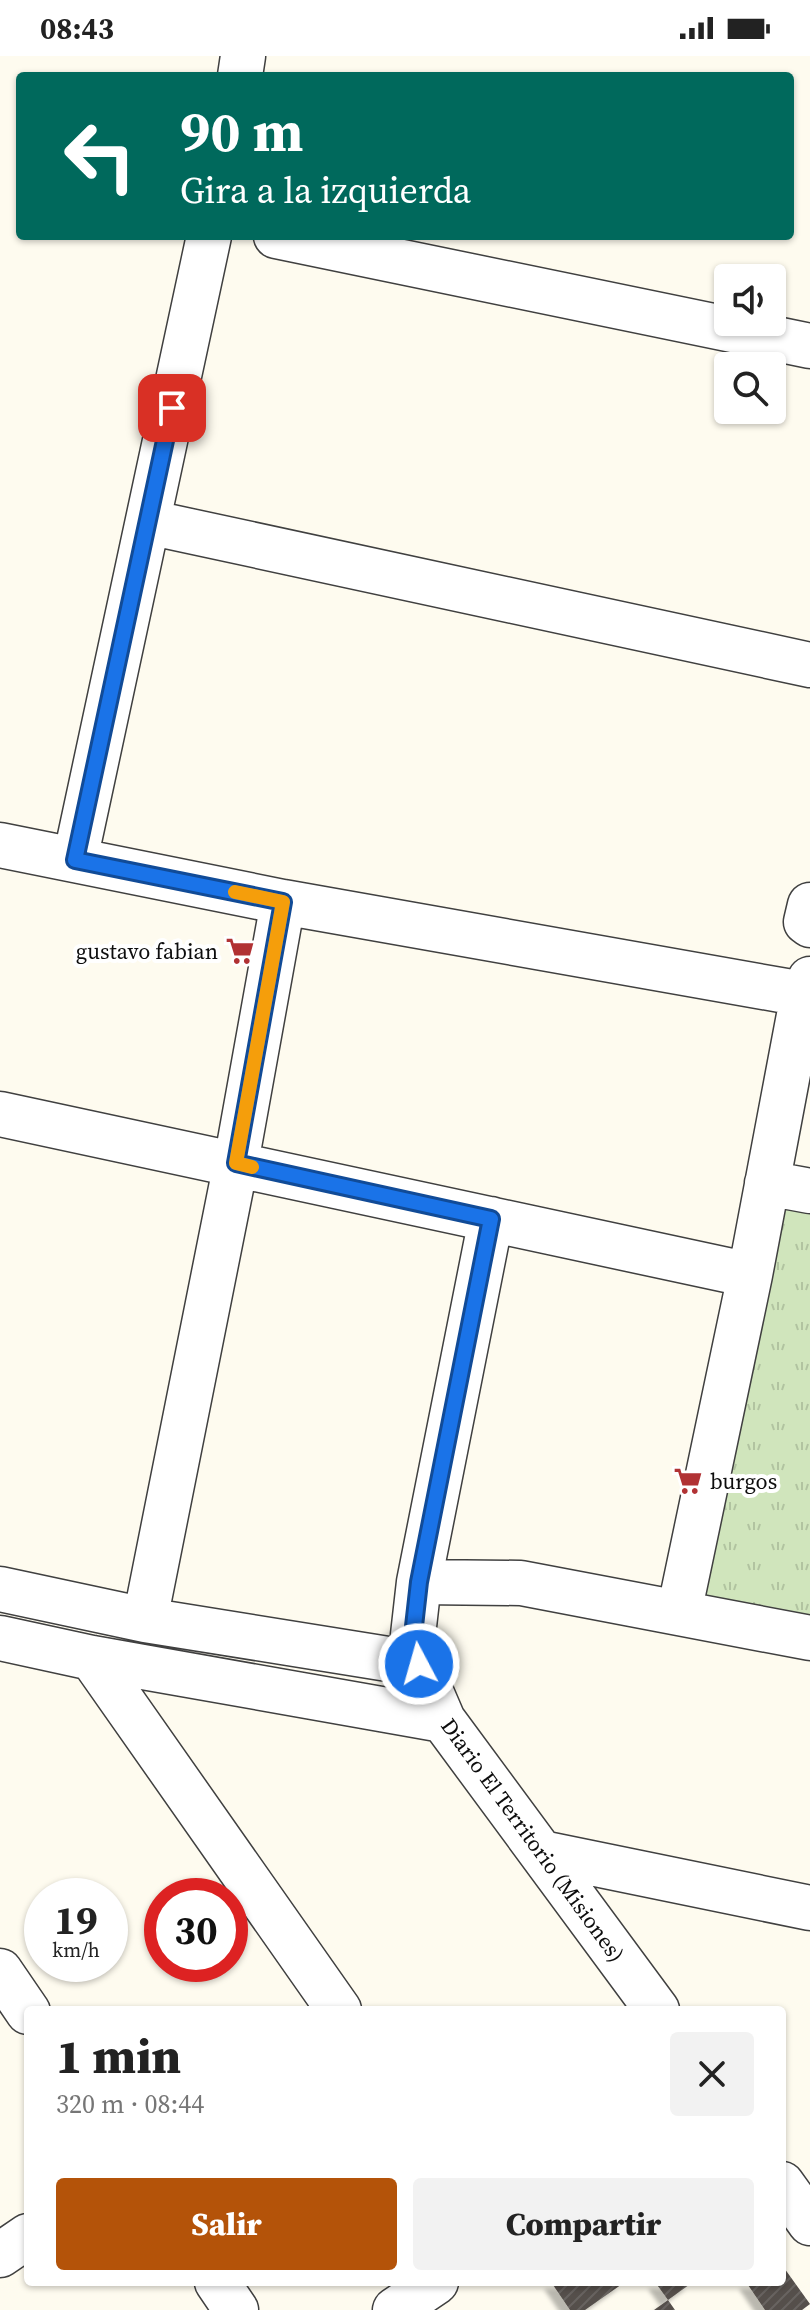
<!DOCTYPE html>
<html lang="es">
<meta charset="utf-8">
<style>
:root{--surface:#fff;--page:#f2f2f2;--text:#222;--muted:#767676;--accent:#b45309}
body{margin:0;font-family:"Source Serif 4",serif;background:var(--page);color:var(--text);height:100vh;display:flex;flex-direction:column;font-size:30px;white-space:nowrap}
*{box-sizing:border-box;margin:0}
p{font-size:26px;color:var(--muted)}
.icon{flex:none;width:44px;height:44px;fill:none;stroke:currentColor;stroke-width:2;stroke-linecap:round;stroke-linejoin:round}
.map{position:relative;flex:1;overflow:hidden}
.side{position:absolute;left:24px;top:1950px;width:762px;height:280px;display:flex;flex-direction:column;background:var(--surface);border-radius:8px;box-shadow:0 2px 6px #0004}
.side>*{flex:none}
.banner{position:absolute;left:16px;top:16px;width:778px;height:168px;border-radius:8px;box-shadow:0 2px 6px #0004;background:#00695c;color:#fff;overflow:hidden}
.controls{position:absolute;left:714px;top:208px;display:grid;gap:16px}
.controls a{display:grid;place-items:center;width:72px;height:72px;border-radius:8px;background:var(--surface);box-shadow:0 2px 6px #0004;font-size:40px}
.speed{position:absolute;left:24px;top:1822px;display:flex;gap:16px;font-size:40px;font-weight:700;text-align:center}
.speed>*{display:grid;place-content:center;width:104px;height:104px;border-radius:50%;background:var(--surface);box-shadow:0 2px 6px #0004;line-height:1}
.speed small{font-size:20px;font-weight:400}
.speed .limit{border:12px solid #d22;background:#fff;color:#111}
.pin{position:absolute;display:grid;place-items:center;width:68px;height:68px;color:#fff;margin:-34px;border-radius:16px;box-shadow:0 4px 12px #0006}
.me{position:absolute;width:88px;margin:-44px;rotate:354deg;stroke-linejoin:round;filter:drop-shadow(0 0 6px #0008)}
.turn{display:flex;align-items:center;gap:28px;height:168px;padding:0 32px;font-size:36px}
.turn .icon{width:104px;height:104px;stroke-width:2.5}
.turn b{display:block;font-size:56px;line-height:68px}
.round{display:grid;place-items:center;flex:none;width:84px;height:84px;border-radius:8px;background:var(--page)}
.overview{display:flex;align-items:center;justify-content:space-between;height:136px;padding:0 32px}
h1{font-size:48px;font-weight:800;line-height:60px}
.action{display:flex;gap:16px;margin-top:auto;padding:16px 32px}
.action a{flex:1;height:92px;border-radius:8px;background:var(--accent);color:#fff;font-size:32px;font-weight:800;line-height:92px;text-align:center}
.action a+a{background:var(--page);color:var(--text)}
.status{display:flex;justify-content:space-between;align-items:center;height:56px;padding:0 40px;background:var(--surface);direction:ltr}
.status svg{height:22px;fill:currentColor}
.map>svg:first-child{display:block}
.grass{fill:url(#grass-tufts)}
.building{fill:url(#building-hatch);filter:url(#shadow)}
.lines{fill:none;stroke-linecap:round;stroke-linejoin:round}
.minor-casing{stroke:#404040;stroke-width:47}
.minor{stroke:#fff;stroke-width:44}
.route-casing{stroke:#114b97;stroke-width:20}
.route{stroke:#1a73e8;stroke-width:14}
.slow{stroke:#f59e0b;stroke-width:14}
.labels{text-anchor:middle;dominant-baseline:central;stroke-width:8;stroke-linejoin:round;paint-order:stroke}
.poi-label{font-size:22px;fill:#0d0d0d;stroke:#fff;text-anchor:end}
.street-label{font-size:22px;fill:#0d0d0d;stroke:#fff}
</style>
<div class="status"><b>08:43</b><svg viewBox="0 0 49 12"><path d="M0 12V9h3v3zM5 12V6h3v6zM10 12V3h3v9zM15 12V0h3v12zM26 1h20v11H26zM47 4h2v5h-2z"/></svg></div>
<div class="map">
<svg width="810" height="2254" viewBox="0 0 810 2254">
<defs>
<pattern id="grass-tufts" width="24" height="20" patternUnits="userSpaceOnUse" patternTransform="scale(2)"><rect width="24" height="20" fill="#d0e5bc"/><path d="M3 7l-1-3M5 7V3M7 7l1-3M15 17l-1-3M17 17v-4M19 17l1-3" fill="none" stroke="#b1c3a0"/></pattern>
<pattern id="building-hatch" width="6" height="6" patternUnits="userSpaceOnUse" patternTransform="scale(2)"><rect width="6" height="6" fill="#554f4b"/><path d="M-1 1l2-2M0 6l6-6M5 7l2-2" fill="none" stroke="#686460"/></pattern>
<filter id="shadow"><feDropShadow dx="-7" dy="7" stdDeviation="2" flood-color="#0004"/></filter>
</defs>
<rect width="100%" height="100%" fill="#fefbef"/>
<!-- grass -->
<path class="grass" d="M768 1127 810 1135V1582L683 1556Z"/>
<!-- building -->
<path class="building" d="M782 2209 810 2248 802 2254H765L746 2226H782Z
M551 2226H625L585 2254H570Z
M655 2226H693L668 2244Z
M668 2244 675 2254H654Z"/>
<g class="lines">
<defs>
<path id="minor" d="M240 20 243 0
M276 180 810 290
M148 466 810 609
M0 789 283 846 803 938
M75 804 209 180
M810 849 806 866 810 869
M0 1058 750 1219
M767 1127 810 1135
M491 1163 419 1526 413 1579 419 1608 443 1664 657 1954
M419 1526 521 1527 810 1582
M0 1533 145 1564 419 1608
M679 1557 750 1219 803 938 810 923
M145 1564 236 1107 283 846
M0 1582 92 1602 443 1664
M92 1602 339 1954
M542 1797 810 1852
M0 1915 28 1956
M782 2128 810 2167
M0 2199 28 2180
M217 2226 236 2254
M395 2254 436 2226"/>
</defs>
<!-- minor casing -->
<use href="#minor" class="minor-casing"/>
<!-- minor -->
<use href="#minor" class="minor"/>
</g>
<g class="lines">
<defs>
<path id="route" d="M172 352 75 804 283 846 236 1107 491 1163 419 1526 413 1579 419 1608"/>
</defs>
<!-- route casing -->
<use href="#route" class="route-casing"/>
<!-- route -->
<use href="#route" class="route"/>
<!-- slow -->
<path class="slow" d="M235 836 283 846 236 1107 252 1111"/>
</g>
<!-- icons -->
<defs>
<symbol id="supermarket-bare" viewBox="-9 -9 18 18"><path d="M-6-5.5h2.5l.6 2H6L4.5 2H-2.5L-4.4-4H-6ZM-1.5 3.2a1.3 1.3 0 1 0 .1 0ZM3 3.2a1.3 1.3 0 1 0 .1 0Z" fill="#b13234" stroke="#fff" stroke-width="2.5" paint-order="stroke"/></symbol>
</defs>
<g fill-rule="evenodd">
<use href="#supermarket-bare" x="220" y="875" width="40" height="40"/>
<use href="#supermarket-bare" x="668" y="1405" width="40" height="40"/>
</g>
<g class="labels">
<!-- poi labels -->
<g class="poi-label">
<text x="218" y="895">gustavo fabian</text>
<text x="710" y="1425" text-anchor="start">burgos</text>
</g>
<!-- street labels -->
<g class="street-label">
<text transform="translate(533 1784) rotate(54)">Diario El Territorio (Misiones)</text>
</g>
</g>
</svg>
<div class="controls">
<a><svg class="icon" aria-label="sound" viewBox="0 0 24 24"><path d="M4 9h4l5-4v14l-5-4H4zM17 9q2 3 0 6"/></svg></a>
<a><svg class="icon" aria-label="search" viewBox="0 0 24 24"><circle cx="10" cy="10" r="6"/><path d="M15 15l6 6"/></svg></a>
</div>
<div class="speed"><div>19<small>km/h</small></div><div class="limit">30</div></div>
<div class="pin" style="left:172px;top:352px;background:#d93025"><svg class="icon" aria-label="arrive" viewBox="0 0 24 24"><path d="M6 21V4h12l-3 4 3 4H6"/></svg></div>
<svg class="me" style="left:419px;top:1608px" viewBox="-20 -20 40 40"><circle r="17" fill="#1a73e8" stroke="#fff" stroke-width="3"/><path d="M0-11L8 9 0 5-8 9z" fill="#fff"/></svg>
<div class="banner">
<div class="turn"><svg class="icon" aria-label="left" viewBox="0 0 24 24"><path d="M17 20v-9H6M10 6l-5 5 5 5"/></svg><div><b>90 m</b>Gira a la izquierda</div></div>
</div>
<section class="side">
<div class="overview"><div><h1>1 min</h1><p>320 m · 08:44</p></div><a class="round"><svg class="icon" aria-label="close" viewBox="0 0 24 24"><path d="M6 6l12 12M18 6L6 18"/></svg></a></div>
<div class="action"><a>Salir</a><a>Compartir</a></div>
</section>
</div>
